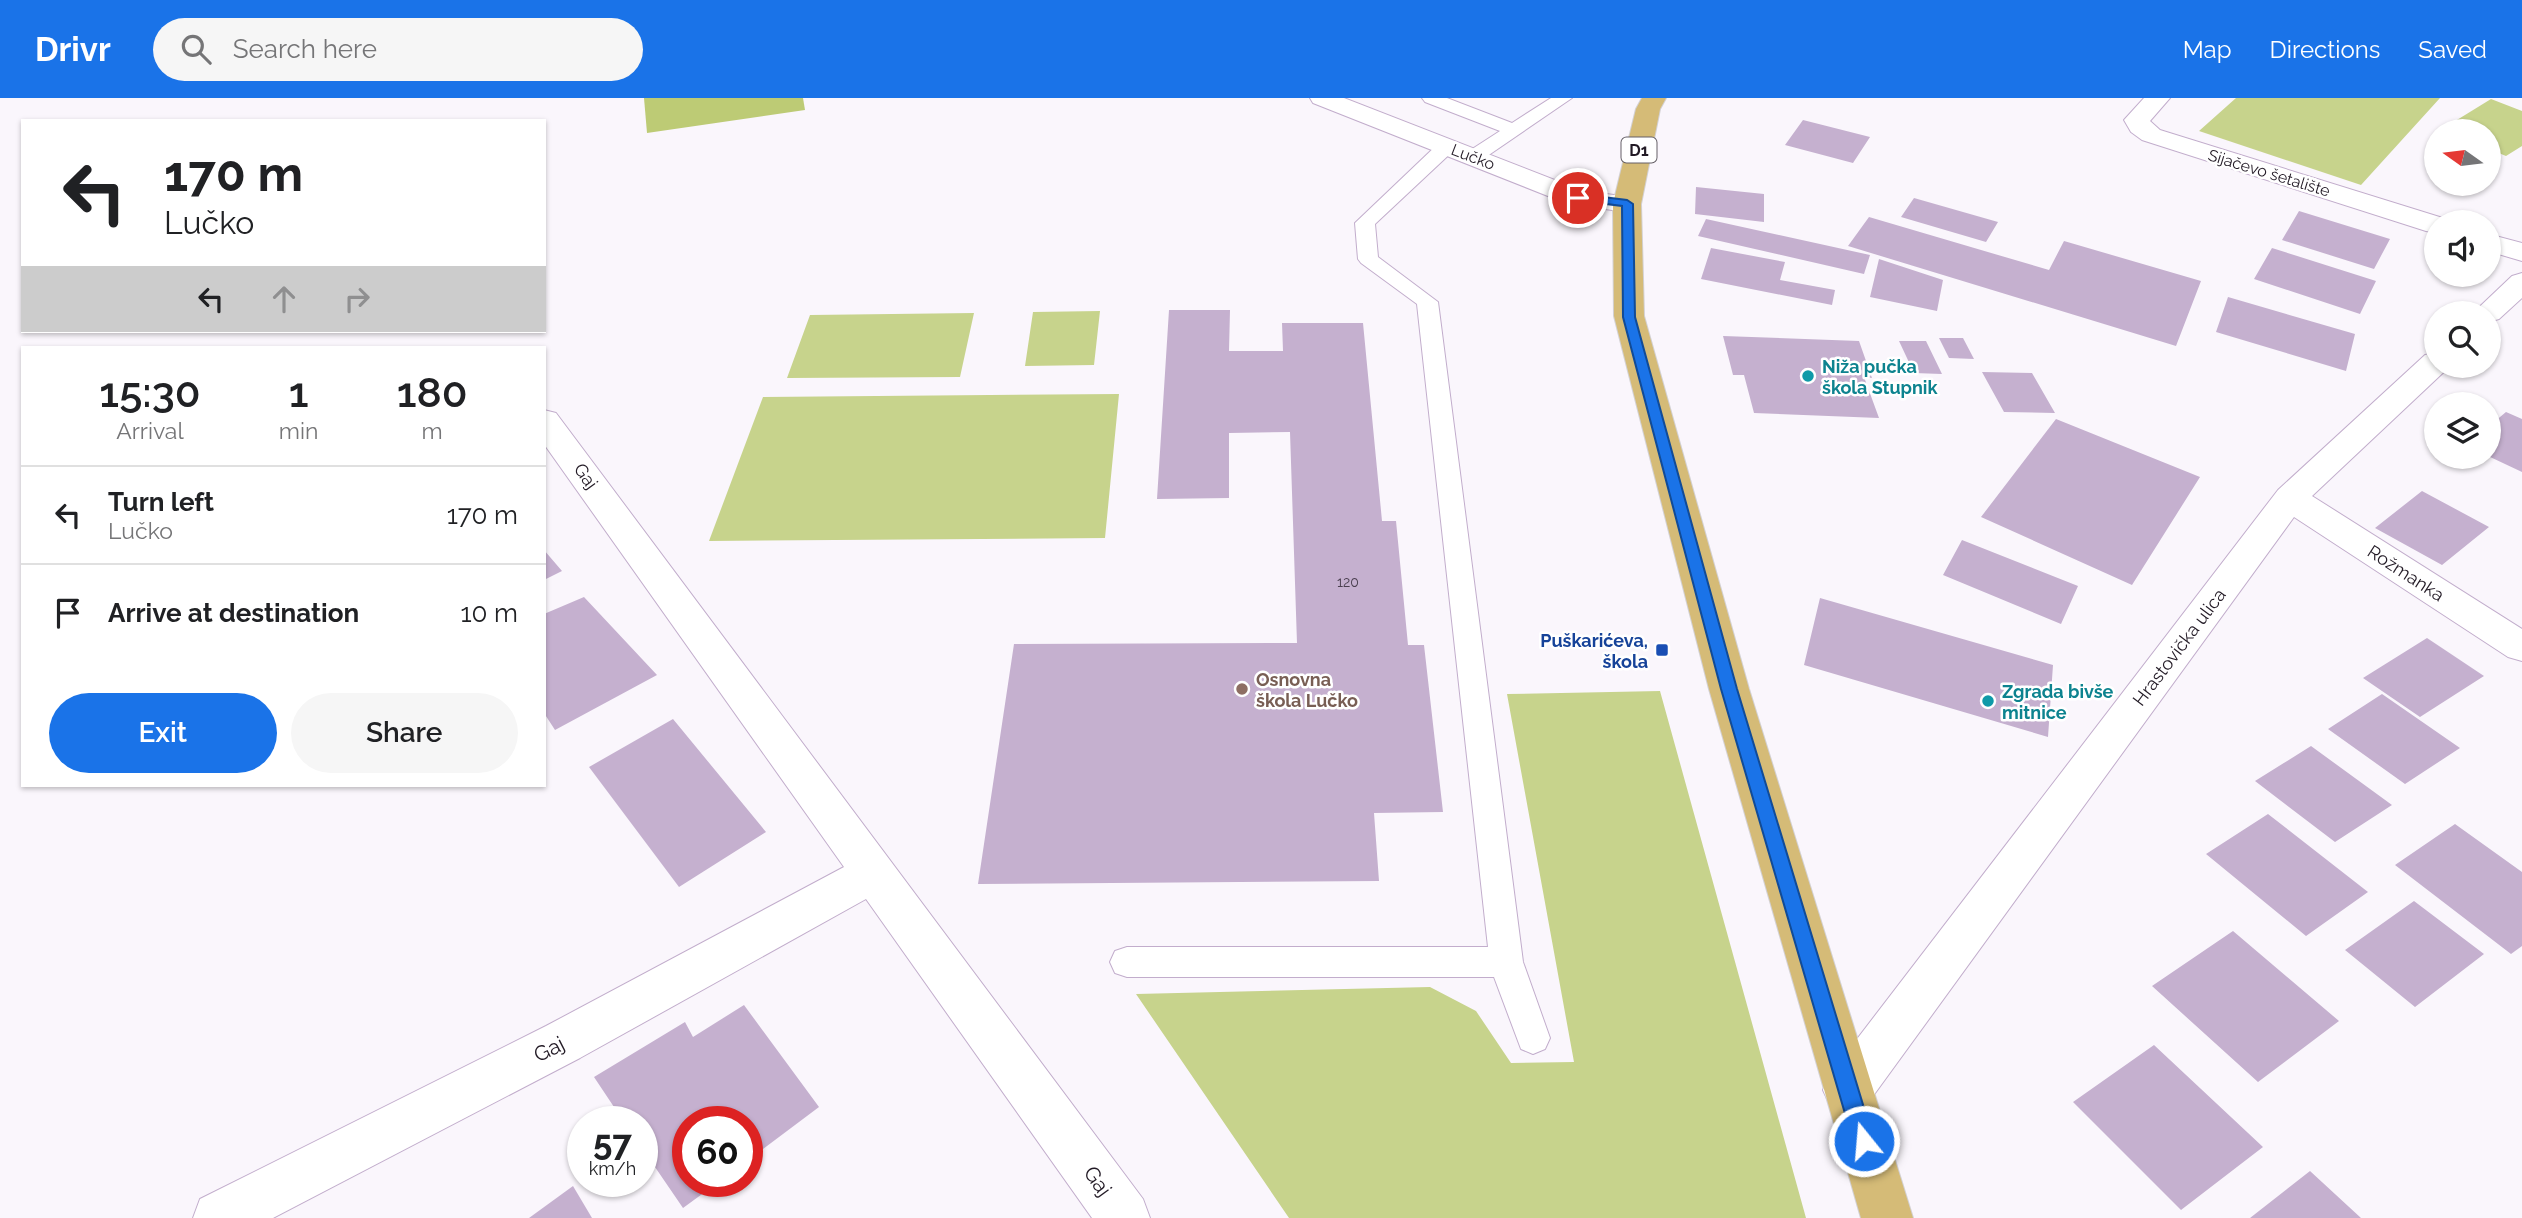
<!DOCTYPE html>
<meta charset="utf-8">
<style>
:root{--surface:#fff;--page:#f6f6f6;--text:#202124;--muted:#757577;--line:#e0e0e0;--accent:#1a73e8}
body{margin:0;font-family:Raleway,sans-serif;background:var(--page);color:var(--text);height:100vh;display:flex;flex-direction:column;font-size:26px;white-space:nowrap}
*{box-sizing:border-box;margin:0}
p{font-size:23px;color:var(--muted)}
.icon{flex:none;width:38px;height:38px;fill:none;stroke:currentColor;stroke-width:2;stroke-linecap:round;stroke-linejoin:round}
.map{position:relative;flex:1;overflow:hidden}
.panel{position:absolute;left:21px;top:248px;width:525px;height:441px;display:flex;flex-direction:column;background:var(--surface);border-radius:0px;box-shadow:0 2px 5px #0004}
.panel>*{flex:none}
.banner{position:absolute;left:21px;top:21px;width:525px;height:214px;border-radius:0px;box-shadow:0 2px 5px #0004;background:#fff;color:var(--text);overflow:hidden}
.needle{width:46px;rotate:284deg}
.fabs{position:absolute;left:2424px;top:21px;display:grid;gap:14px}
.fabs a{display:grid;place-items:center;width:77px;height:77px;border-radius:50%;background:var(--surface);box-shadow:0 2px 5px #0004;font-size:35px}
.speed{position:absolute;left:567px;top:1008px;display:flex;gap:14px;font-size:35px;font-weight:700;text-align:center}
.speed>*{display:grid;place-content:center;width:91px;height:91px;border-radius:50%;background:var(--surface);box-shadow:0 2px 5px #0004;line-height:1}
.speed small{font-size:18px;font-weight:400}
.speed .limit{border:10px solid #d22;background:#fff;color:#111}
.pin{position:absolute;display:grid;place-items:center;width:60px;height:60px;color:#fff;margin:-30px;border:4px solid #fff;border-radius:50%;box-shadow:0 2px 7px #0007}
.me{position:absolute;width:77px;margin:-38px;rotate:343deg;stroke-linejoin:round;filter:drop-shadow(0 0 5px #0008)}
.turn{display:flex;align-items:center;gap:24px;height:147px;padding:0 28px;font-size:32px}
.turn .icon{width:91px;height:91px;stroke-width:2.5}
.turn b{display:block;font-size:49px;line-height:60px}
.lanes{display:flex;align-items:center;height:66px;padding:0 28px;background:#0003;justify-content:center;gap:35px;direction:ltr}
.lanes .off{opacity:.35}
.eta{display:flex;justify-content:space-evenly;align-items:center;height:119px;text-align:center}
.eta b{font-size:42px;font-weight:600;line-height:49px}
.button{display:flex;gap:14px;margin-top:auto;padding:14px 28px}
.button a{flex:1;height:80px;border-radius:42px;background:var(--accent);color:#fff;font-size:28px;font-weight:600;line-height:80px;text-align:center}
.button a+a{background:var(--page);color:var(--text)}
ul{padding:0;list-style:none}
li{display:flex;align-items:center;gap:21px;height:98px;padding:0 28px;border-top:2px solid var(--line)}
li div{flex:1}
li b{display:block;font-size:26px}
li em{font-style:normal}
header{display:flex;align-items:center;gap:42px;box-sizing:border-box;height:98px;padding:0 35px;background:var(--accent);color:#fff}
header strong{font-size:33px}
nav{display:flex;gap:38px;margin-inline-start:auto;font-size:24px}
.search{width:490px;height:63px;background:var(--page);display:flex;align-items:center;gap:18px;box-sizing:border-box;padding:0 24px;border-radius:38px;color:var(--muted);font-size:26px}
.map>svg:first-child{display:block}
.green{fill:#c7d38c}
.forest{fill:#bdcb75}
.building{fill:#c5b0cf}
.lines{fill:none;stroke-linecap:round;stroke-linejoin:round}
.lane-casing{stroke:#c2adcc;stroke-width:2}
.street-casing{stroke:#c2adcc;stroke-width:2}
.primary-casing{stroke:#d3d1d3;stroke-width:2}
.lane{fill:#fff;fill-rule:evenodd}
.street{fill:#fff;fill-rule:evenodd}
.primary{fill:#d5bb77;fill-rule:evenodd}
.route{fill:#1a73e8;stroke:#114b97;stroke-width:2}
.culture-dot{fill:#0f9aa8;stroke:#fff;stroke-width:2.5}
.transit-dot{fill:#1a4fb4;stroke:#fff;stroke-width:2.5}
.education-dot{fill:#8d6e63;stroke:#fff;stroke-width:2.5}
.labels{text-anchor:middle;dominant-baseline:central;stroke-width:5;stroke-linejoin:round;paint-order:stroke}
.number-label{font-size:14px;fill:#4b4050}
.shield{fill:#fff;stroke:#645f66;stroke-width:2}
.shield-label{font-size:16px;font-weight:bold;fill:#221a25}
.far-street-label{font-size:16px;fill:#221a25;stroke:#fff}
.culture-label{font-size:18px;font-weight:bold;fill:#0d838f;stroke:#fff;text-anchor:start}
.street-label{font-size:18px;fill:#221a25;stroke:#fff}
.transit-label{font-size:18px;font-weight:bold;fill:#164399;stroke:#fff;text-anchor:end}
.education-label{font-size:18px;font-weight:bold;fill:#785e54;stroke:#fff;text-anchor:start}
.near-street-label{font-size:21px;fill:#221a25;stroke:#fff}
</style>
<header>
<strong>Drivr</strong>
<div class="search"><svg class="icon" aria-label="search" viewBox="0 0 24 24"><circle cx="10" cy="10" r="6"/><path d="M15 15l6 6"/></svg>Search here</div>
<nav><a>Map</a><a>Directions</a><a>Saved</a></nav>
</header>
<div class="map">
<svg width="2522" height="1120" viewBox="0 0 2522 1120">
<rect width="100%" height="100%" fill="#faf6fc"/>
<!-- green -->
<path class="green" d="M2236 0H2440L2361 87 2199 33Z
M2491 1 2522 13V48L2506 58 2489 51 2488 33H2439Z
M1100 213 1094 267 1025 268 1033 214Z
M974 215 960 279 787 280 810 217Z
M1119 296 1105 440 709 443 763 299Z
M1660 593 1806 1120H1289L1136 896 1430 889 1476 913 1511 965 1574 964 1507 596Z"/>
<!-- forest -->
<path class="forest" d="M644 0H803L805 12 647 35Z"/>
<!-- building -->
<path class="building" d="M1803 22 1870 39 1853 65 1785 47Z
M1696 89 1764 96V124L1695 116Z
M1914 100 1998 124 1986 144 1901 119Z
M2299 113 2390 141 2374 171 2282 142Z
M1869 119 2049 172 2064 143 2201 183 2176 248 1848 148Z
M1706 121 1870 157 1864 176 1698 138Z
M1711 150 1785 164 1780 182 1835 192 1832 207 1701 181Z
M2272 150 2376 183 2360 216 2254 181Z
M1879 161 1943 182 1937 213 1870 199Z
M2228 199 2355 236 2346 273 2216 234Z
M1169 212H1230L1229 253H1283L1282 225H1363L1382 423H1396L1408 547H1424L1443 714 1374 715 1379 783 978 786 1014 546 1297 545 1290 334 1229 335V400L1157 401Z
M1723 238 1859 243 1872 280 1864 279 1879 320 1754 315 1744 277H1733Z
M1939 240H1963L1974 261 1949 260Z
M1899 243H1926L1942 276 1914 275Z
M1982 274 2032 275 2055 315 2004 314Z
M2506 314 2522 321V374L2488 358V329Z
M2056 321 2200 379 2132 487 1981 419Z
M2422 393 2489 429 2442 467 2375 430Z
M1962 442 2078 488 2061 526 1943 477Z
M544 452 562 473 544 482Z
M584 499 657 577 555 632 544 615V516Z
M1820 500 2053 567 2048 639 1804 567Z
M2427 540 2484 578 2420 619 2363 580Z
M2382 596 2460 650 2405 686 2328 631Z
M673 621 766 734 679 789 589 669Z
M2311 648 2392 707 2335 744 2255 683Z
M2268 716 2368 794 2306 838 2206 756Z
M2455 726 2522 774V848L2511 856 2395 767Z
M2414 803 2484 856 2415 909 2345 852Z
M2233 833 2339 923 2258 984 2152 888Z
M744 907 819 1009 747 1063V1024H688V1083H720L683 1110 642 1050V1024H624L594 979 685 924 693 939Z
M2154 947 2263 1049 2181 1112 2073 1004Z
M2310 1073 2361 1120H2250Z
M573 1088 592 1120H529Z"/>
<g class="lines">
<defs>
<path id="lane" d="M1422 0H1447L1512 25 1551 0H1572L1480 63 1473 65 1464 59 1466 55 1500 33 1425 4Z
M1446 43 1455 49 1453 53 1375 126 1378 159 1438 204 1523 864 1550 940 1545 951 1533 956 1521 951 1494 879H1127L1115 875 1110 864 1115 853 1127 849H1488L1417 206 1361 165 1358 161 1355 125 1439 45Z"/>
<path id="street" d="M1310 0H1344L1583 93 1637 100 1641 106 1637 112 1627 114 1568 106 1313 5Z
M2144 0H2170L2150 23 2160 32 2446 121 2448 124H2436V135L2426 133 2142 42 2131 34 2124 22Z
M2488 136 2522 145V163L2488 153Z
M2522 175V200L2499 221 2488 224V215H2473L2512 178Z
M2436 255V268H2449L2447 271 2312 398 2522 531V563L2508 559 2294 419 1865 1009 1848 1015 1831 1009 1823 992 1831 975 2278 392 2425 257Z
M544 312 556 315 1143 1101 1150 1120H1092L866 801 580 960 273 1120H193L200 1101 546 928 844 769 544 346Z"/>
<path id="primary" d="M1642 0H1666L1660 11 1641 106 1644 218 1749 591 1913 1120H1861L1709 591 1614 218 1613 106 1636 11Z"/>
</defs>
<!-- lane casing -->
<use href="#lane" class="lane-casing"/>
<!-- street casing -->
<use href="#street" class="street-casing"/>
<!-- primary casing -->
<use href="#primary" class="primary-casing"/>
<!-- lane -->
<use href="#lane" class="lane"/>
<!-- street -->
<use href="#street" class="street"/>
<!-- primary -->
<use href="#primary" class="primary"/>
</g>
<!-- route -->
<path class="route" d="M1578 96 1627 102 1633 106 1635 219 1737 591 1874 1043 1871 1050 1864 1053 1856 1050 1853 1043 1721 591 1623 219 1622 108 1574 102V97Z"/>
<!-- markers -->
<g class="culture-dot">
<circle cx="1808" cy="278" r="7"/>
<circle cx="1988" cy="603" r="7"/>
</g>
<rect class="transit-dot" x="1655" y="545" width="14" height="14" rx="3.5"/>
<circle class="education-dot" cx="1242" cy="591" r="7"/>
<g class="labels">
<!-- number labels -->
<g class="number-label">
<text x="1348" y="484">120</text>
</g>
<!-- shield labels -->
<rect class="shield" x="1621.5" y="39.5" width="35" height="25" rx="5"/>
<g class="shield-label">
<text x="1639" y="52">D1</text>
</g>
<!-- far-street labels -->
<g class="far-street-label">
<text transform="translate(1473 59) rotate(21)">Lučko</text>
<text transform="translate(2269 75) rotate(17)">Sijačevo šetalište</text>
</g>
<!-- culture labels -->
<g class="culture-label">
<text x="1822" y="268">Niža pučka<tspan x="1822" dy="21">škola Stupnik</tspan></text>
<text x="2002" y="593">Zgrada bivše<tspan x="2002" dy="21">mitnice</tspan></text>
</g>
<!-- street labels -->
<g class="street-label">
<text transform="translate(586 378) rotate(54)">Gaj</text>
<text transform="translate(2406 475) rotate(33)">Rožmanka</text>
<text transform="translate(2179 549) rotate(-53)">Hrastovička ulica</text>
</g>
<!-- transit labels -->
<g class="transit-label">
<text x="1648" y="542">Puškarićeva,<tspan x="1648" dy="21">škola</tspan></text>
</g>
<!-- education labels -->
<g class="education-label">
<text x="1256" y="581">Osnovna<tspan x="1256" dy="21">škola Lučko</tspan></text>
</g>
<!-- near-street labels -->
<g class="near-street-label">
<text transform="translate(549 951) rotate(-27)">Gaj</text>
<text transform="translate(1098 1083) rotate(54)">Gaj</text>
</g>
</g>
</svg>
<div class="fabs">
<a><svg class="needle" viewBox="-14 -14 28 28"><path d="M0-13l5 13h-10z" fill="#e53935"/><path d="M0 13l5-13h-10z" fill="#757577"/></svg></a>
<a><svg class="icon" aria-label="sound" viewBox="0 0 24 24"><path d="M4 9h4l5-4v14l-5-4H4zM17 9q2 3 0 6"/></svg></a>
<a><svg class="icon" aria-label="search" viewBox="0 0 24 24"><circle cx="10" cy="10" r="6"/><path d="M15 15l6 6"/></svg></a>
<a><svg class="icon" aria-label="layers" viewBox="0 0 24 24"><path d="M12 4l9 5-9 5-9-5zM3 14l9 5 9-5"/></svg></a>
</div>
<div class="speed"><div>57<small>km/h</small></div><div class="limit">60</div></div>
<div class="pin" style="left:1578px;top:100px;background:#d93025"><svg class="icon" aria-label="arrive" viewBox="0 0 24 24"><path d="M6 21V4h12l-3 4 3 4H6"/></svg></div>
<svg class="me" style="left:1864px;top:1043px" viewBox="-20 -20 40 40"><circle r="17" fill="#1a73e8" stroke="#fff" stroke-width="3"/><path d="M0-11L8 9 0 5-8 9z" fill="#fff"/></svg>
<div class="banner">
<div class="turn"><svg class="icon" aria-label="left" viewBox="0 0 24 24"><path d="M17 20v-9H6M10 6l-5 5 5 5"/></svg><div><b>170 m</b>Lučko</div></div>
<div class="lanes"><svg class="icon" aria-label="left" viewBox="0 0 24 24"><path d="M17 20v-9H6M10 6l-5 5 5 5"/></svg><svg class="icon off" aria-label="ahead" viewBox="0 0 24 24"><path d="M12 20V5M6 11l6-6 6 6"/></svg><svg class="icon off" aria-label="right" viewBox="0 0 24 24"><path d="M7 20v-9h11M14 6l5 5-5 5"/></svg></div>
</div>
<section class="panel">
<div class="eta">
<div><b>15:30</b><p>Arrival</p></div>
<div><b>1</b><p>min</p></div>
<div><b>180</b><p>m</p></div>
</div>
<ul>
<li><svg class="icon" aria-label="left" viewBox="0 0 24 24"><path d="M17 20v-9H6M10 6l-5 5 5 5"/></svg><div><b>Turn left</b><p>Lučko</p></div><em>170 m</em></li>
<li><svg class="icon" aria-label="arrive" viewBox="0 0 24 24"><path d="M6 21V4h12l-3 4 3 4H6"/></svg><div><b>Arrive at destination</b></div><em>10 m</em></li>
</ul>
<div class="button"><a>Exit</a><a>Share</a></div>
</section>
</div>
